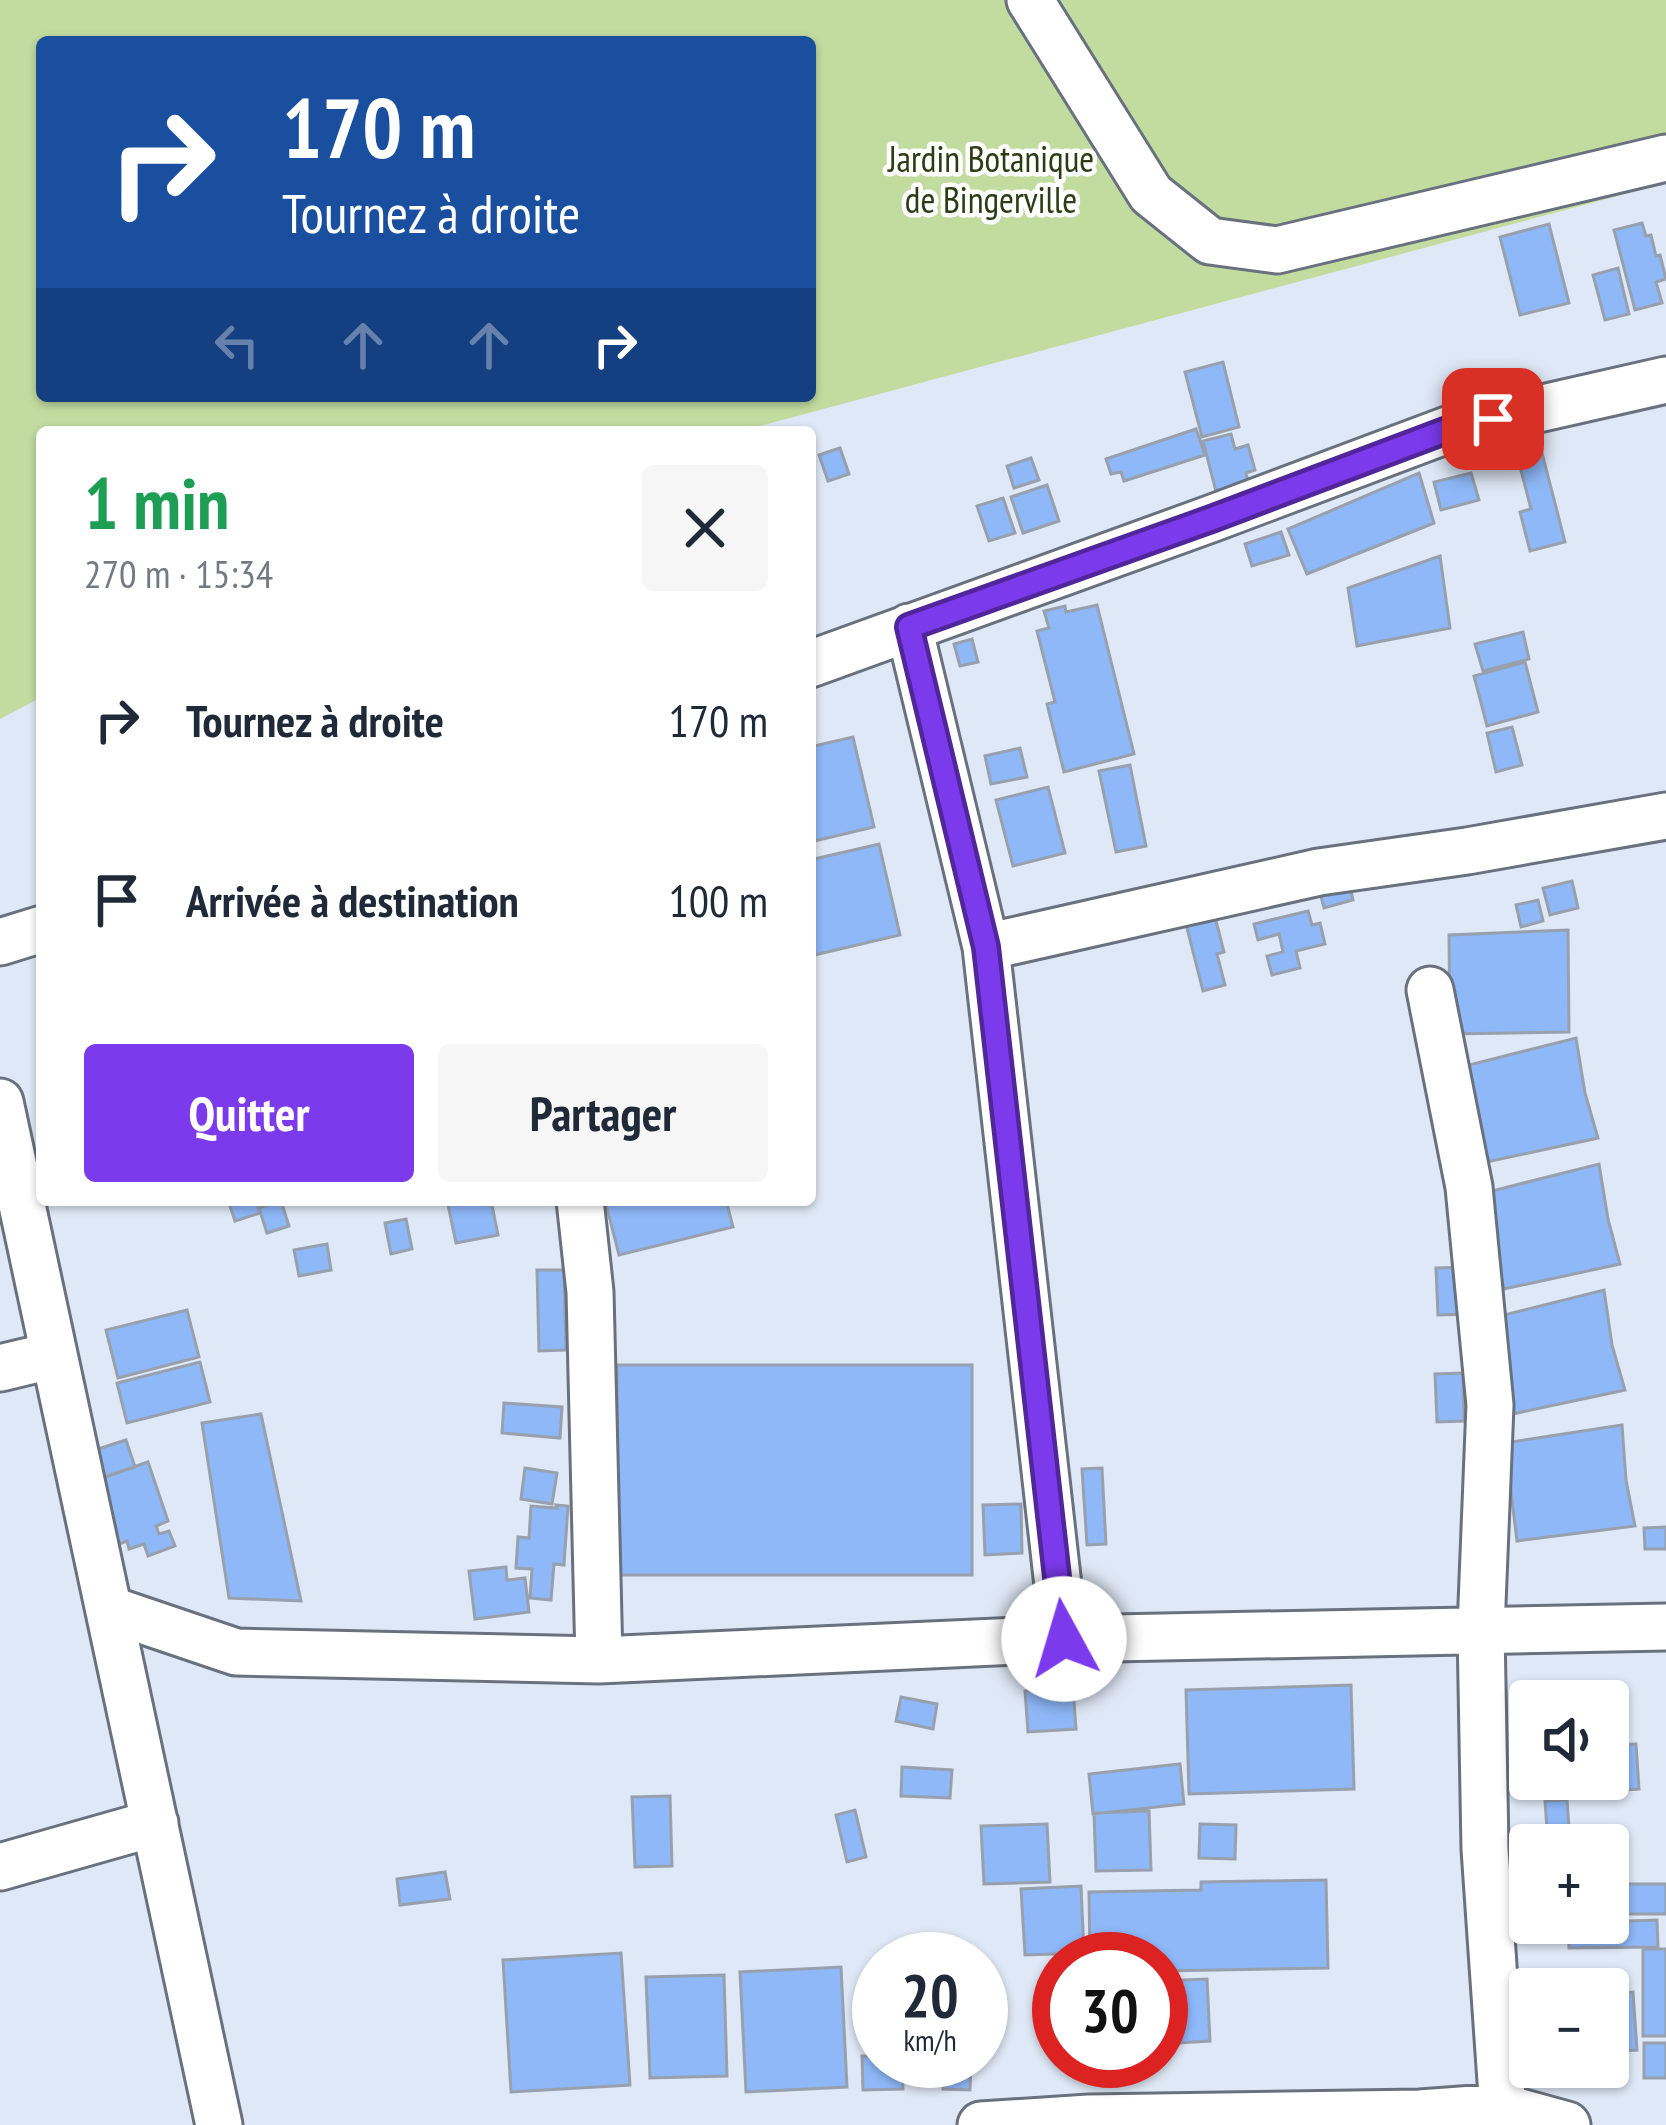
<!DOCTYPE html>
<html lang="fr">
<meta charset="utf-8">
<style>
:root{--surface:#fff;--page:#f6f6f7;--text:#1f2937;--muted:#747a83;--accent:#7c3aed}
body{margin:0;font-family:"PT Sans Narrow",sans-serif;background:var(--page);color:var(--text);height:100vh;display:flex;flex-direction:column;font-size:45px;white-space:nowrap}
*{box-sizing:border-box;margin:0}
p{font-size:39px;color:var(--muted)}
.icon{flex:none;width:66px;height:66px;fill:none;stroke:currentColor;stroke-width:2;stroke-linecap:round;stroke-linejoin:round}
.map{position:relative;flex:1;overflow:hidden}
.details{position:absolute;left:36px;top:426px;width:780px;height:780px;display:flex;flex-direction:column;background:var(--surface);border-radius:12px;box-shadow:0 3px 9px #0004}
.details>*{flex:none}
.banner{position:absolute;left:36px;top:36px;width:780px;height:366px;border-radius:12px;box-shadow:0 3px 9px #0004;background:#1a4fa0;color:#fff;overflow:hidden}
.controls{position:absolute;left:1509px;top:1680px;display:grid;gap:24px}
.controls a{display:grid;place-items:center;width:120px;height:120px;border-radius:12px;background:var(--surface);box-shadow:0 3px 9px #0004;font-size:60px}
.speed{position:absolute;left:852px;top:1932px;display:flex;gap:24px;font-size:60px;font-weight:700;text-align:center}
.speed>*{display:grid;place-content:center;width:156px;height:156px;border-radius:50%;background:var(--surface);box-shadow:0 3px 9px #0004;line-height:1}
.speed small{font-size:30px;font-weight:400}
.speed .limit{border:18px solid #d22;background:#fff;color:#111}
.pin{position:absolute;display:grid;place-items:center;width:102px;height:102px;color:#fff;margin:-51px;border-radius:24px;box-shadow:0 6px 18px #0006}
.me{position:absolute;width:132px;margin:-66px;rotate:354deg;stroke-linejoin:round;filter:drop-shadow(0 0 9px #0008)}
.turn{display:flex;align-items:center;gap:42px;height:252px;padding:0 48px;font-size:54px}
.turn .icon{width:156px;height:156px;stroke-width:2.5}
.turn b{display:block;font-size:84px;line-height:102px}
.lanes{display:flex;align-items:center;height:114px;padding:0 48px;background:#0003;justify-content:center;gap:60px;direction:ltr}
.lanes .off{opacity:.35}
.round{display:grid;place-items:center;flex:none;width:126px;height:126px;border-radius:12px;background:var(--page)}
.headline{display:flex;align-items:center;justify-content:space-between;height:204px;padding:0 48px}
h1{font-size:72px;font-weight:700;line-height:90px;color:#1e9e55}
.button{display:flex;gap:24px;margin-top:auto;padding:24px 48px}
.button a{flex:1;height:138px;border-radius:12px;background:var(--accent);color:#fff;font-size:48px;font-weight:700;line-height:138px;text-align:center}
.button a+a{background:var(--page);color:var(--text)}
ul{padding:0;list-style:none}
li{display:flex;align-items:center;gap:36px;height:180px;padding:0 48px}
li div{flex:1}
li b{display:block;font-size:45px}
li em{font-style:normal}
.map>svg:first-child{display:block}
.green{fill:#c2dca0;fill-rule:evenodd}
.building{fill:#8eb8f8;stroke:#98a0ad;stroke-width:3}
.lines{fill:none;stroke-linecap:round;stroke-linejoin:round}
.minor-casing{stroke:#69717e;stroke-width:51}
.minor{stroke:#fff;stroke-width:45}
.route-casing{stroke:#51269a;stroke-width:30}
.route{stroke:#7c3aed;stroke-width:21}
.labels{text-anchor:middle;dominant-baseline:central;stroke-width:9;stroke-linejoin:round;paint-order:stroke}
.park-label{font-size:36px;fill:#2c3c15;stroke:#fff}
</style>
<div class="map">
<svg width="1666" height="2125" viewBox="0 0 1666 2125">
<rect width="100%" height="100%" fill="#dfe8f6"/>
<!-- green -->
<path class="green" d="M0 0H1666V183L738 432H42V697L0 719ZM42 42H810V396H42Z"/>
<!-- building -->
<path class="building" d="M1642 223 1646 236 1651 235 1656 256 1660 255 1666 279 1656 282 1662 303 1635 310 1614 230Z
M1549 224 1569 303 1520 315 1500 237Z
M1618 268 1629 314 1605 320 1593 275Z
M1223 362 1239 427 1202 437 1185 372Z
M1196 429 1205 455 1124 481 1121 472 1111 474 1106 459Z
M1231 434 1235 449 1248 445 1255 470 1246 473 1251 495 1219 503 1203 441Z
M840 448 849 474 828 481 819 455Z
M1541 449 1565 542 1530 551 1520 512 1531 509 1517 455Z
M1031 458 1039 480 1014 488 1007 466Z
M1419 473 1434 523 1307 574 1288 529Z
M1471 473 1479 500 1441 510 1434 482Z
M1047 485 1059 521 1023 533 1011 497Z
M1003 498 1015 533 989 541 977 506Z
M1281 532 1289 555 1252 566 1245 544Z
M1440 556 1450 628 1357 646 1348 588Z
M1097 605 1134 754 1064 772 1047 704 1055 702 1037 631 1049 628 1044 611 1065 606 1066 612Z
M1523 632 1529 659 1483 671 1475 644Z
M972 639 978 662 960 666 954 644Z
M1525 662 1538 712 1487 726 1474 676Z
M1512 727 1522 765 1496 772 1487 733Z
M853 737 874 827 810 842V747Z
M1020 748 1027 777 991 784 985 756Z
M1130 765 1146 846 1116 852 1099 771Z
M1048 787 1065 853 1013 866 996 800Z
M879 844 900 935 810 956V860Z
M1348 878 1353 900 1324 908 1318 885Z
M1572 881 1578 908 1550 915 1543 888Z
M1538 900 1543 921 1521 927 1516 905Z
M1213 909 1224 952 1217 954 1225 985 1203 991 1184 916Z
M1308 911 1312 925 1320 923 1325 944 1296 951 1300 968 1272 975 1267 956 1283 952 1279 934 1258 940 1254 924Z
M1568 930 1569 1032 1450 1034 1449 935Z
M1576 1038 1585 1093 1598 1138 1482 1163 1461 1067Z
M1599 1164 1608 1219 1620 1264 1504 1289 1484 1193Z
M228 1200H256L260 1213 235 1221Z
M447 1200H491L498 1235 456 1243Z
M605 1200H726L733 1227 619 1255Z
M281 1201 289 1226 267 1233 259 1208Z
M406 1219 412 1249 391 1254 385 1223Z
M327 1244 331 1270 299 1276 294 1250Z
M1475 1267 1476 1314 1438 1315 1436 1268Z
M537 1270H564L566 1350 539 1351Z
M1604 1290 1612 1345 1625 1390 1508 1415 1488 1319Z
M187 1310 199 1357 118 1378 106 1330Z
M200 1362 210 1402 127 1423 117 1383Z
M617 1365H972V1575H617Z
M1463 1373 1464 1421 1437 1422 1435 1374Z
M504 1403 562 1407 560 1438 502 1433Z
M261 1414 301 1601 229 1598 202 1423Z
M1622 1425 1626 1480 1635 1526 1517 1541 1505 1443Z
M126 1440 135 1467 90 1482 96 1443 98 1449Z
M148 1462 168 1521 156 1526 159 1534 169 1531 175 1546 148 1556 144 1544 129 1549 127 1541 116 1545 90 1482Z
M525 1468 557 1473 552 1504 521 1499Z
M1102 1468 1106 1544 1087 1545 1082 1469Z
M1021 1504 1022 1553 985 1555 983 1505Z
M556 1505 568 1506 564 1565 554 1564 551 1600 530 1598 532 1569 516 1568 518 1537 529 1538 531 1506 557 1508Z
M1666 1527V1549H1645L1644 1528Z
M506 1567 507 1580 525 1578 529 1612 475 1619 469 1571Z
M1351 1685 1354 1789 1189 1794 1186 1690Z
M1073 1687 1076 1729 1028 1732 1025 1691Z
M901 1697 937 1704 933 1729 896 1721Z
M1636 1744 1639 1789 1548 1795 1547 1779H1608V1745Z
M1180 1764 1184 1804 1093 1814 1089 1774Z
M902 1767 952 1770 950 1798 901 1796Z
M670 1796 672 1866 635 1867 632 1797Z
M1567 1800 1569 1827 1547 1829 1545 1801Z
M855 1810 866 1857 847 1862 836 1815Z
M1149 1811 1151 1870 1096 1871 1094 1813Z
M1047 1824 1050 1882 984 1884 981 1826Z
M1200 1824 1236 1825 1235 1859 1199 1858Z
M445 1872 450 1899 400 1905 397 1879Z
M1326 1880 1328 1968 1161 1971V1959H1090L1089 1892 1201 1890V1882Z
M1608 1884H1666V1914H1608Z
M1081 1886 1084 1953 1025 1955 1021 1889Z
M1657 1920 1658 1947 1569 1948 1568 1923Z
M1643 1949H1666V2036H1643Z
M621 1953 630 2085 511 2092 503 1960Z
M841 1967 847 2087 746 2092 740 1972Z
M724 1975 727 2076 650 2078 646 1977Z
M1207 1979 1210 2041 1161 2044V1981Z
M1633 1992 1637 2050 1608 2052V1994Z
M1530 2030V2067H1569L1522 2079 1510 2035Z
M1644 2043H1666V2078H1644Z
M862 2056H879V2061H902L903 2089 863 2090Z
M944 2061H971L970 2090 943 2089Z"/>
<g class="lines">
<defs>
<path id="minor" d="M1030 0 1151 194 1210 241 1277 250 1666 158
M909 627 986 947 1319 872 1467 851 1666 816
M810 664 1213 518 1450 429 1666 380
M0 942 42 929
M986 947 1064 1639
M1430 990 1469 1187 1490 1405 1481 1629 1485 1849 1504 2125
M0 1102 219 2125
M580 1200 590 1292 599 1660
M0 1368 54 1355
M109 1609 236 1652 599 1660 1064 1639 1666 1627
M0 1867 155 1823
M981 2125 1089 2118 1420 2113 1502 2107 1567 2125"/>
</defs>
<!-- minor casing -->
<use href="#minor" class="minor-casing"/>
<!-- minor -->
<use href="#minor" class="minor"/>
</g>
<g class="lines">
<defs>
<path id="route" d="M1064 1639 986 947 909 627 1214 518 1450 429 1493 419"/>
</defs>
<!-- route casing -->
<use href="#route" class="route-casing"/>
<!-- route -->
<use href="#route" class="route"/>
</g>
<g class="labels">
<!-- park labels -->
<g class="park-label">
<text x="991" y="158">Jardin Botanique<tspan x="991" dy="41">de Bingerville</tspan></text>
</g>
</g>
</svg>
<div class="controls">
<a><svg class="icon" aria-label="sound" viewBox="0 0 24 24"><path d="M4 9h4l5-4v14l-5-4H4zM17 9q2 3 0 6"/></svg></a>
<a>+</a>
<a>−</a>
</div>
<div class="speed"><div>20<small>km/h</small></div><div class="limit">30</div></div>
<div class="pin" style="left:1493px;top:419px;background:#d93025"><svg class="icon" aria-label="arrive" viewBox="0 0 24 24"><path d="M6 21V4h12l-3 4 3 4H6"/></svg></div>
<svg class="me" style="left:1064px;top:1639px" viewBox="-20 -20 40 40"><circle r="19" fill="#fff"/><path d="M0-13L10 11 0 6-10 11z" fill="#7c3aed"/></svg>
<div class="banner">
<div class="turn"><svg class="icon" aria-label="right" viewBox="0 0 24 24"><path d="M7 20v-9h11M14 6l5 5-5 5"/></svg><div><b>170 m</b>Tournez à droite</div></div>
<div class="lanes"><svg class="icon off" aria-label="left" viewBox="0 0 24 24"><path d="M17 20v-9H6M10 6l-5 5 5 5"/></svg><svg class="icon off" aria-label="ahead" viewBox="0 0 24 24"><path d="M12 20V5M6 11l6-6 6 6"/></svg><svg class="icon off" aria-label="ahead" viewBox="0 0 24 24"><path d="M12 20V5M6 11l6-6 6 6"/></svg><svg class="icon" aria-label="right" viewBox="0 0 24 24"><path d="M7 20v-9h11M14 6l5 5-5 5"/></svg></div>
</div>
<section class="details">
<div class="headline"><div><h1>1 min</h1><p>270 m · 15:34</p></div><a class="round"><svg class="icon" aria-label="close" viewBox="0 0 24 24"><path d="M6 6l12 12M18 6L6 18"/></svg></a></div>
<ul>
<li><svg class="icon" aria-label="right" viewBox="0 0 24 24"><path d="M7 20v-9h11M14 6l5 5-5 5"/></svg><div><b>Tournez à droite</b></div><em>170 m</em></li>
<li><svg class="icon" aria-label="arrive" viewBox="0 0 24 24"><path d="M6 21V4h12l-3 4 3 4H6"/></svg><div><b>Arrivée à destination</b></div><em>100 m</em></li>
</ul>
<div class="button"><a>Quitter</a><a>Partager</a></div>
</section>
</div>
